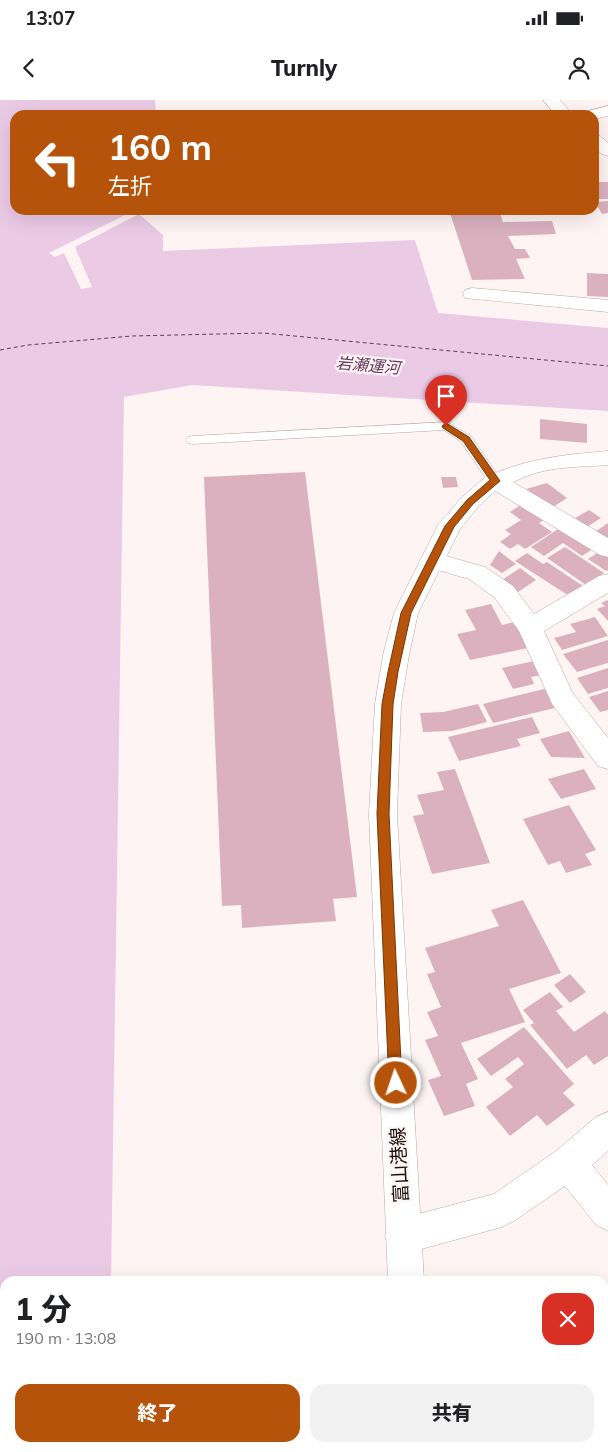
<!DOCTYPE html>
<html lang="ja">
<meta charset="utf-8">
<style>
:root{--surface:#fff;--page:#f2f2f2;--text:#202124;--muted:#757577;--accent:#b45309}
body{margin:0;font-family:Mulish,"Noto Sans JP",sans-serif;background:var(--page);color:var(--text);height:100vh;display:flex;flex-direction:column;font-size:19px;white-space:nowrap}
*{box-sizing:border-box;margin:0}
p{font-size:16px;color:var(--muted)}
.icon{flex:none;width:28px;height:28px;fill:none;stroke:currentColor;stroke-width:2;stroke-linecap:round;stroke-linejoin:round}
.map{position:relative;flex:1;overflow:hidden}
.side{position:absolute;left:0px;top:1176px;width:609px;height:176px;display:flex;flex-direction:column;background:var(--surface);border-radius:15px 15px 0 0;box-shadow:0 5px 20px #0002}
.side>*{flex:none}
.guide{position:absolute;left:10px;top:10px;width:589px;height:105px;border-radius:15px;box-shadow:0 5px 20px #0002;background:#b45309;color:#fff;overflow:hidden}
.pin{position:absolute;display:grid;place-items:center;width:42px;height:42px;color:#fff;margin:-51px -21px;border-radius:50% 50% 50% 0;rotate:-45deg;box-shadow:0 0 5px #0007}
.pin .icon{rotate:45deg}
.me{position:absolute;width:55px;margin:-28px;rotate:357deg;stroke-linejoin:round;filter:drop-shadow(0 0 4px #0008)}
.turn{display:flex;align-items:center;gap:18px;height:105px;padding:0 15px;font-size:22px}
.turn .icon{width:65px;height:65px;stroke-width:2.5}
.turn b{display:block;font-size:35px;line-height:42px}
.round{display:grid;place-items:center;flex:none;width:52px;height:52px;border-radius:15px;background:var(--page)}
.overview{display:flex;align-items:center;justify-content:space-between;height:85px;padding:0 15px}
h1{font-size:30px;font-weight:800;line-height:38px}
.cta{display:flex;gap:10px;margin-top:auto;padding:10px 15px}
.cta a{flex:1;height:58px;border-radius:15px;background:var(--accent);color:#fff;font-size:20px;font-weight:800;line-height:58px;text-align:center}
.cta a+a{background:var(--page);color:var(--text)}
.status{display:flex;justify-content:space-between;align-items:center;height:35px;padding:0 25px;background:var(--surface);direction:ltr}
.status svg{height:14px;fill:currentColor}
header{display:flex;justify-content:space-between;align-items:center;height:65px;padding:0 15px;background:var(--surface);font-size:22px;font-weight:800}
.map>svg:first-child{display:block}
.water{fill:#ebcae6}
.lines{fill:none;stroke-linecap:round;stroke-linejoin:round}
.ferry{stroke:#63385e;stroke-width:1;stroke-dasharray:4 3;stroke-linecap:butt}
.building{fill:#dbb1c0}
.lane-casing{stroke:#bda5a5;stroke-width:1}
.street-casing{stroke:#bda5a5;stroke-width:1}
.secondary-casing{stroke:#bda5a5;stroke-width:1}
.primary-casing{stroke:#bda5a5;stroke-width:1}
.lane{fill:#fff;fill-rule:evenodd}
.street{fill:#fff;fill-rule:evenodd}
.secondary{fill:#fff;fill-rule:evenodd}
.primary{fill:#fff;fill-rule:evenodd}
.route{fill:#b45309;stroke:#753606}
.labels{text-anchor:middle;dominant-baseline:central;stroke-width:4.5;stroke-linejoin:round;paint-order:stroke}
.far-water-label{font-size:16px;font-style:italic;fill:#63385e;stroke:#fef4f4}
.street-label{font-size:19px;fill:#170f0f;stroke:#fef4f4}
</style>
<div class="status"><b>13:07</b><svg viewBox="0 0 49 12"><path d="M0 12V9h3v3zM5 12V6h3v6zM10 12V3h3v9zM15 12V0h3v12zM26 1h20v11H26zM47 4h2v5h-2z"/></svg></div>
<header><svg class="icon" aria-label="back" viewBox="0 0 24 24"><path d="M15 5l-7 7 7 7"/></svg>Turnly<svg class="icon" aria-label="person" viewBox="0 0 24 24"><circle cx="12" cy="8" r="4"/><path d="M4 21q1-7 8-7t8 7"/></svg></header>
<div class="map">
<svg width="608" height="1352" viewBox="0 0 608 1352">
<rect width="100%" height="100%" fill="#fef4f4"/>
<!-- water -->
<path class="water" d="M0 0H155L156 15H15V110H135L49 153 55 157 64 153 81 189 92 187 75 147 139 114 163 135V151L415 140 438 213 608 228V311L192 285 124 297 111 1181H5V1348H109V1352H0Z"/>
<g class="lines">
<!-- ferry -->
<path class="ferry" d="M0 250 28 245 132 236 263 233 608 266"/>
</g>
<!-- building -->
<path class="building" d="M594 82H608V99H594Z
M608 101V113L602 114 595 102Z
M449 110H499L503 122 552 121 556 134 508 136 515 149H525L530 158 516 159 525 179 472 180Z
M587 173 608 174V197L587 196Z
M540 319 587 324V343L540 339Z
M305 372 357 797 333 799 336 821 242 828 241 805 222 806 204 377Z
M441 377H456L458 387 443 388Z
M547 383 567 398 553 407 526 389Z
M525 402 547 418 539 423 552 432 525 449 518 444 510 449 500 442 511 434 505 430 521 420 510 412Z
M589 410 601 418 587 427 575 418Z
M608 423V440L595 432Z
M564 425 596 447 582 456 563 443 544 456 531 447Z
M565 447 604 473 586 485 547 458Z
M602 450 608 454V470L606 471 588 459Z
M499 451 516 464 502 473 490 465Z
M527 453 543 464 547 462 583 486 569 496 515 461Z
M520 468 536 480 518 492 502 480Z
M608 500V521L597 509 605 506 601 503Z
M491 504 502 525 514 522 528 548 470 560 457 534 476 530 465 510Z
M595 517 608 536 562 550 554 538 576 532 570 524Z
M608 540V563L577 572 563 554Z
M534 561 542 575 531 577 534 584 513 589 502 568Z
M608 568V588L588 594 577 578Z
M548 588 559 607 493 623 483 604Z
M608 591V610L600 612 589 597Z
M478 604 487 622 452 631 423 632 420 613 443 612Z
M532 617 540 633 517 639 521 646 459 661 448 637Z
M569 631 585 658 551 657 540 639Z
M455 669 490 763 432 774 413 716 424 714 417 695 444 690 437 672Z
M584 669 596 689 561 699 548 679Z
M569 705 596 750 585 754 592 765 566 773 560 761 548 765 523 719Z
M523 800 561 873 509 889 525 922 461 943 478 979 466 984 475 1006 444 1016 428 980 441 976 425 940 438 936 427 912 441 907 427 874 435 872 425 848 499 826 491 810Z
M570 874 586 892 570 903 554 885Z
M550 892 563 907 556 911 574 932 605 911 608 915V956L594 965 586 955 567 969 530 925 534 923 523 910Z
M524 927 574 984 563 993 575 1005 547 1026 537 1015 510 1036 486 1007 513 987 505 979 524 964 518 957 491 976 477 959Z
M608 1209V1352H504L501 1348H604V1212Z"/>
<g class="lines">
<defs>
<path id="lane" d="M447 322 471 336 502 381 500 384H490L461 342 444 330 193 344 188 343 186 340 188 337 193 336Z"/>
<path id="street" d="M472 188 608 200V212L465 198 463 194 465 190Z
M495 374 503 376 608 438V457L600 455 487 386 484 381 487 376Z
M432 452 485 467 513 486 534 514 599 476 608 474V493L544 531 572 592 608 638V669L598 666 552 604 519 531 495 498 469 479 424 466 420 460 424 454Z
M608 1012V1051L592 1065 608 1085V1131L596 1125 565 1086 514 1121 502 1127 403 1154 390 1149 385 1136 390 1123 403 1118 494 1094 556 1051 596 1017Z"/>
<path id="secondary" d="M543 0H560L573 15H556Z
M608 6V16L594 19V15H582L584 12Z
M594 34 600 36 608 43V56L602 54 594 47Z
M608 351V365C582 367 552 366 527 376 514 381 501 390 487 386L484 381 487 376C532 358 561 355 608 351Z"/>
<path id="primary" d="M495 374 503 376 506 381 478 407 460 429 418 513 409 555 401 604 397 714 424 1181H388L369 714 375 604 383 555 394 513 438 425 462 397 487 376Z
M416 1348H455L457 1352H417Z"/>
</defs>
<!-- lane casing -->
<use href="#lane" class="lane-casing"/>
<!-- street casing -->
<use href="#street" class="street-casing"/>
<!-- secondary casing -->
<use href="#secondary" class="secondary-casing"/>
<!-- primary casing -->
<use href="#primary" class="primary-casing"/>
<!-- lane -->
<use href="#lane" class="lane"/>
<!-- street -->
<use href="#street" class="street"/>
<!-- secondary -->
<use href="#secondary" class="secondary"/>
<!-- primary -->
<use href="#primary" class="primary"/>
</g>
<!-- route -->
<path class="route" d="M446 323 469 337 500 381 473 404 454 427 411 513 398 572 393 604 389 714 402 983 400 987 396 989 391 987 389 983 377 714 382 604 388 572 401 513 445 426 467 400 490 380 463 341 443 328 442 326Z"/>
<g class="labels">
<!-- far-water labels -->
<g class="far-water-label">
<text transform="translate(368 265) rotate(5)">岩瀬運河</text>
</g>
<!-- street labels -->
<g class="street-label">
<text transform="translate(399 1065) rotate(-93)">富山港線</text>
</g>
</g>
</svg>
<div class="pin" style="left:446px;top:326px;background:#d93025"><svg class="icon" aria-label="arrive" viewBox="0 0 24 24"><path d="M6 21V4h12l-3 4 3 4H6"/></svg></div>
<svg class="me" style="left:396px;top:983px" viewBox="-20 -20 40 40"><circle r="17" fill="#b45309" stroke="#fff" stroke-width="3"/><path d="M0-11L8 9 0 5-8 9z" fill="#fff"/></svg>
<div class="guide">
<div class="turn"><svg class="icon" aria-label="left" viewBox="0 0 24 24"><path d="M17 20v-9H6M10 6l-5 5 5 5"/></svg><div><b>160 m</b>左折</div></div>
</div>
<section class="side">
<div class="overview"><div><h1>1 分</h1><p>190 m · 13:08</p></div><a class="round" style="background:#d93025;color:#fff"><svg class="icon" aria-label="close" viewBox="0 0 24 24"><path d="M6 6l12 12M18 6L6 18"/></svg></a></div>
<div class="cta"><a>終了</a><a>共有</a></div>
</section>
</div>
